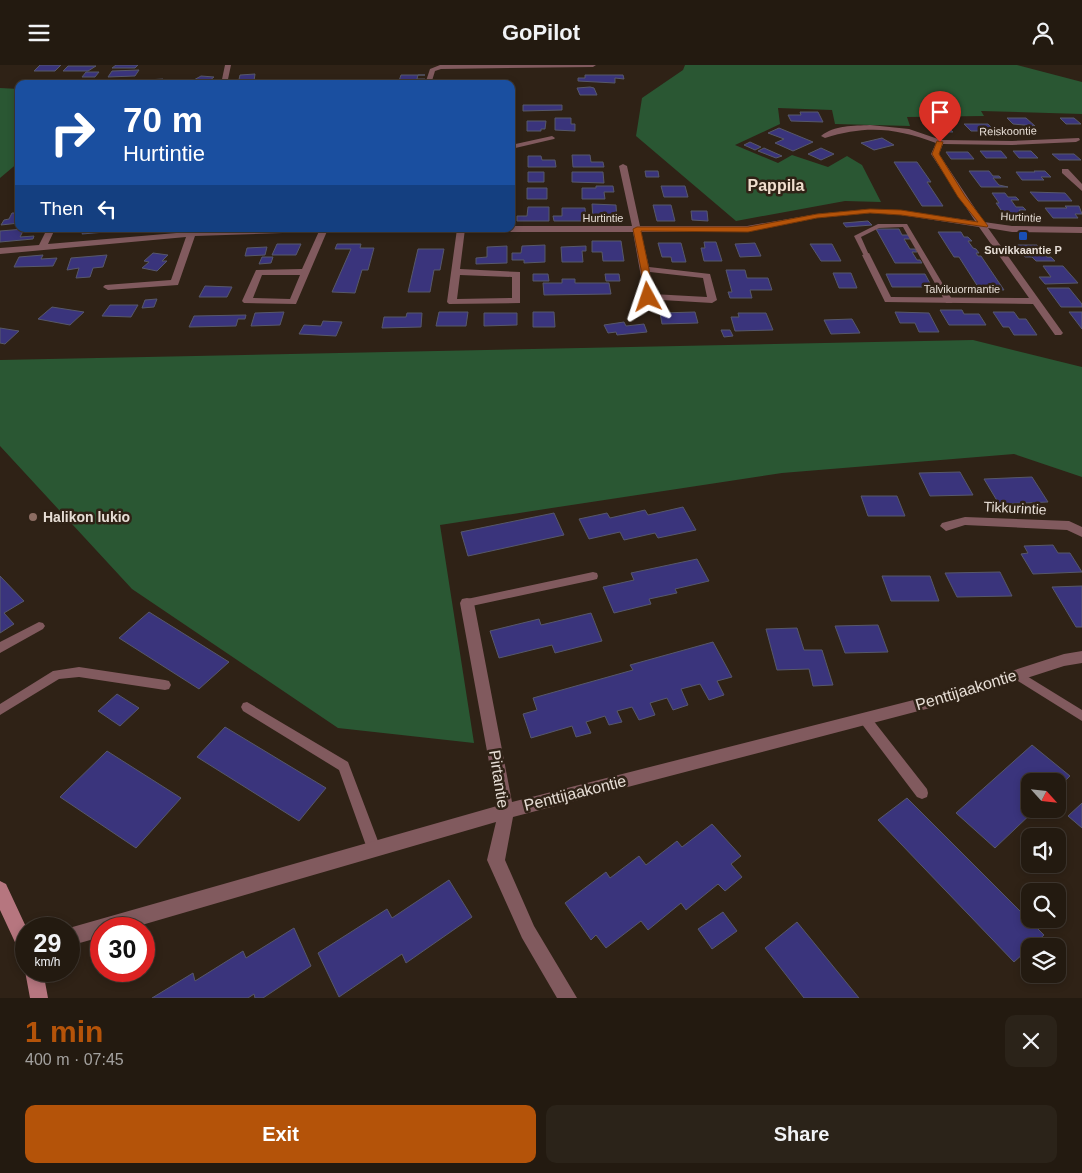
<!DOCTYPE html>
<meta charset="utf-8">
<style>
:root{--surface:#231a10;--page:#2b2319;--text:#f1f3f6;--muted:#a3a19f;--line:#403830;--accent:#b45309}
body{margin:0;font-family:Helvetica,sans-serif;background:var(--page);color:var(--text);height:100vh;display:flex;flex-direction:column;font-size:19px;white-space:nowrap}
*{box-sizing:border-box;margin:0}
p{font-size:16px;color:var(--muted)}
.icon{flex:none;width:28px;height:28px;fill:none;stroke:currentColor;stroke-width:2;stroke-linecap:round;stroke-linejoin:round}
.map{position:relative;height:933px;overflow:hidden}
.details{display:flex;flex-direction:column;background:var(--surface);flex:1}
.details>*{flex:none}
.hud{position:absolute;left:15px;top:15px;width:500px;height:152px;border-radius:10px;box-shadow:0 2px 8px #0003,0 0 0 1px var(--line);background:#1a4fa0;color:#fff;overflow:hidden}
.needle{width:32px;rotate:117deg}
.tools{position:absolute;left:1021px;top:708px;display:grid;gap:10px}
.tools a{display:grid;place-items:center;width:45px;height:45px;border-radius:10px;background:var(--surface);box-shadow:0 2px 8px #0003,0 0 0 1px var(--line);font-size:25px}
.speed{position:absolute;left:15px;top:852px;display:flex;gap:10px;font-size:25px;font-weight:700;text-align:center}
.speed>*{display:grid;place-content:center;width:65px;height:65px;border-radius:50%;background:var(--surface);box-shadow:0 2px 8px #0003,0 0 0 1px var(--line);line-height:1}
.speed small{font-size:12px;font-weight:400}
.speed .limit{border:8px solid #d22;background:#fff;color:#111}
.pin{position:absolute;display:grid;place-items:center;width:42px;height:42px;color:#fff;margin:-51px -21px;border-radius:50% 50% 50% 0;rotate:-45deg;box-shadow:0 0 5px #0007}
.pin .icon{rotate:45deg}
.me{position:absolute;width:55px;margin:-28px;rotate:355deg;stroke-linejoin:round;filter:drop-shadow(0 0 4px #0008)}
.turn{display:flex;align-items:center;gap:18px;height:105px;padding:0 25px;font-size:22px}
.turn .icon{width:65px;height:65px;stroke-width:2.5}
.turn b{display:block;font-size:35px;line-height:42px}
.then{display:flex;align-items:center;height:48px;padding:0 25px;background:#0003;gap:10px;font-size:19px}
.round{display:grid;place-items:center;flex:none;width:52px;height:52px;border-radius:10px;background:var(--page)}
.headline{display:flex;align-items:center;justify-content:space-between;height:85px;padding:0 25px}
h1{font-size:30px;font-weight:600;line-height:38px;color:var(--accent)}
.primary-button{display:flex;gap:10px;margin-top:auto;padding:10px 25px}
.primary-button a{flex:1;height:58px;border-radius:10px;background:var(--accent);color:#fff;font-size:20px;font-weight:600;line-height:58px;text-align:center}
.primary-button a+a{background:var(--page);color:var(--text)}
header{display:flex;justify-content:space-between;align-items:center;height:65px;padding:0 25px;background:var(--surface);font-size:22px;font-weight:600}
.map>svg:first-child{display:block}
.green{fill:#2a5733}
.building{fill:#3a347c;stroke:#57586a}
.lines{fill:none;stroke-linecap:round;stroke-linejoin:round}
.lane{fill:#815a5e;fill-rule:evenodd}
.street{fill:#815a5e;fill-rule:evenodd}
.secondary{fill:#b6767f;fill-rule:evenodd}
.route{fill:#b45309;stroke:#753606}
.transit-dot{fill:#1a4fb4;stroke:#2f2216;stroke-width:2}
.education-dot{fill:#8d6e63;stroke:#2f2216;stroke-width:2}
.labels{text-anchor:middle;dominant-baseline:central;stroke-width:5;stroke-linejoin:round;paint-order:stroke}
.far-street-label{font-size:11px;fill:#e6ddd5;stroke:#2f2216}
.far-poi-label{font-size:11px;font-weight:bold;fill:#e6ddd5;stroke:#2f2216}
.street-label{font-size:14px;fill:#e6ddd5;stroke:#2f2216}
.poi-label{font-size:14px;font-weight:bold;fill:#e6ddd5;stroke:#2f2216;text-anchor:start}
.far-district-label{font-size:16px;font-weight:bold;fill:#f0dece;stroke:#2f2216}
.near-street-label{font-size:16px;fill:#e6ddd5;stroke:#2f2216}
</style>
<header><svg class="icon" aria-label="menu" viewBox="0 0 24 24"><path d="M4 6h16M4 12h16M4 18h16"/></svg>GoPilot<svg class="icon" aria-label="person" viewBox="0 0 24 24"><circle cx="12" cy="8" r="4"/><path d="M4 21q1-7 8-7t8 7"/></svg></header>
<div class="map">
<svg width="1082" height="933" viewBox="0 0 1082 933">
<rect width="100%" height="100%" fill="#2f2216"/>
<!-- green -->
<path class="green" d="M685 0H1017L1082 17V49L981 46 984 51 907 52 910 61 835 59 832 45 778 43 780 59 735 80 778 98 792 90 828 102 847 91 862 100 881 137 845 136 736 156 636 71 642 33 683 5Z
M0 23 19 24V97L0 113Z
M973 275 1082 302V412L1014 389 782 408 440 460 474 678 338 663 132 524 0 381V295Z"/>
<!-- building -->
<path class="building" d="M40 0H61L55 6H34Z
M116 0H138L135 3H112Z
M68 1H96L88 6H63Z
M139 5 135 11 108 12 112 6Z
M86 7H99L95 12H82Z
M255 9 254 16 259 15V19H238L240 10Z
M401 10H425H418L417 14H425L424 17 417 19H398Z
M585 10H623L624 14 615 13V18L578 16V13H585Z
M201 11 214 12 208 17 192 16Z
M163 14V19H146L147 15Z
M590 22 594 23 597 30H580L577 23Z
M523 40H562V45L523 46Z
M800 47H818L823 57 791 56 788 50H801Z
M555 53H571V59H575V66L555 65Z
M1007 53H1026L1035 61 1013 59Z
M1060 53H1074L1081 59H1066Z
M527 56H546L545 64H541V66H527Z
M964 59H988L995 66H971Z
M931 60H946L953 67H937Z
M779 63 813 77 793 86 775 78 784 74 768 68Z
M882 73 894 80 874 85 861 78Z
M750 77 761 82 755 85 744 80Z
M764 83 782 91 776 93 758 86Z
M821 83 834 89 821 95 808 89Z
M980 86H1001L1007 93H986Z
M1013 86H1031L1038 93H1019Z
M946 87H968L974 94H951Z
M1052 89H1074L1081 95H1059Z
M572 90H590L591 97H603L604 102H573Z
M528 91H541L542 95H555L556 102H528Z
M894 97H917L931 117H927L943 141H922Z
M645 106H658L659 112H646Z
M969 106H989L993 111H999L1001 113H993L999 120 1008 122H981Z
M1034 106H1045L1051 112H1041L1044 115H1022L1016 107H1035Z
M528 107H544V117H528Z
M572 107H603L604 118 572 117Z
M596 121H613L614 127H604L605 134H582V123H596Z
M661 121H685L688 132H664Z
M527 123H547V134H527Z
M1030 127 1065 128 1072 136H1038Z
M992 128H1005L1008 132H1016L1019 135H1011L1016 142H1023L1026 145H1019L1022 149H1028L1033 155H1008L996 138H999Z
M592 139 616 140 617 155H593Z
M653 140H671L675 156H657Z
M1065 141H1079L1082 149H1075L1078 153H1053L1045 143H1067Z
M528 142H549V156H517V151H527Z
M562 143H585L586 156H554L553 151H562Z
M691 146H707L708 156 692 155Z
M12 148H19V158L1 160 4 155 9 154Z
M868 156 872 160 846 162 843 158Z
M24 164 20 172 34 171 33 174 0 177V166Z
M84 164H106L105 167 82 169Z
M876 164H899L902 170H909L911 174H904L910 184H915L917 187H912L917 195H920L922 198H895Z
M938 167H961L964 172H968L972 176H968L973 183 976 184 979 188H976L978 191H981L1004 225H980L959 192H954Z
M592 176H621L624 196H603L602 187H592Z
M704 177H716L722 196H704L701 183H705Z
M658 178H681L686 197H672L671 192H662Z
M755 178 761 191 740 192 735 179Z
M277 179H301L296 190H272Z
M337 179H361L360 183H374L368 205H362L355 228 332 227 351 184H335Z
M810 179H832L841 196H821Z
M545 180V197L524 198V195H512V188H521L522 181Z
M1015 180H1037L1047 192H1051L1055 196H1036L1032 192H1025Z
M507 181V198L476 199V193L487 192V182Z
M586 181V186H582L583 197H562L561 182Z
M267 182 265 190 245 191 247 183Z
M418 184H444L440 205H434L430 227H408Z
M153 188 168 190 162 196H167L157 206 142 203 149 197 144 196Z
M43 190 41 194 57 193 53 201 14 202 19 192Z
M107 190 103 202 93 203 90 212 76 213 79 203 67 205 71 193Z
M262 192H273L271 198 259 199Z
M1043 201H1063L1078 218 1045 219 1039 212H1051Z
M726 205H745L747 213H768L772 225H750L752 233H730L728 227H732Z
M833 208H851L857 223H839Z
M533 209H548L549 216H533Z
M605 209H619L620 216H606Z
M886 209H925L932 222H892Z
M562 214H575V218H609L611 229 544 230 543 218H562Z
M205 221 232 222 227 232H199Z
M1047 223H1069L1082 239V242H1061Z
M157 234 154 242 142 243 145 235Z
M110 240H138L131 252 102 251Z
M52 242 84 247 70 260 38 254Z
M940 245H962L964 249H979L986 260H949Z
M284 247 280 260 251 261 255 248Z
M439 247H468L466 261H436Z
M533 247H554L555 262H533Z
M695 247 698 258 662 259 660 248Z
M895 247 929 248 939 267H919L915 258H900Z
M993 247H1014L1019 254H1026L1037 270H1014L1009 262H1003Z
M1069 247H1082V264Z
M407 248H422L421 262 382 263 384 252H406Z
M484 248H517V260L484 261Z
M738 248H766L773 265 735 266 731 252H739Z
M246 250 245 254H238L236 261 189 262 194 251Z
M852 254 860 268 831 269 824 255Z
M323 256 342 257 336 271 299 269 304 260 321 261Z
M624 257 626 261 644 259 647 267 617 270 616 267 608 268 604 260Z
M0 263 19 266 5 279 0 278Z
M721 265H730L733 271 724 272Z
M960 407 973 430 930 431 919 408Z
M1032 412 1048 437 999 439 984 414Z
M861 431H897L905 451H868Z
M683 442 696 465 658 473 655 468 624 475 620 467 589 474 579 454 607 448 610 453 645 445 648 450Z
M554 448 564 470 468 491 461 467Z
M1053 480 1058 488H1070L1082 507 1033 509 1021 489 1028 488 1024 481Z
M697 494 709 516 675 524 677 528 649 534 651 539 614 548 603 522 634 515 631 508Z
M1000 507 1012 531 957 532 945 508Z
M0 511 24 536 4 548 14 559 0 568Z
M882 511H930L939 536H891Z
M1082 521V562H1076L1052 522Z
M149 547 229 597 199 624 119 573Z
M591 548 602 576 555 588 552 580 499 593 490 566 539 554 541 560Z
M878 560 888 587 845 588 835 561Z
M797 563 804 585H822L833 620 813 621 809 604 777 605 766 564Z
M713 577 732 612 717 616 724 630 709 635 700 619 681 624 688 640 673 645 667 633 650 638 655 650 639 655 632 642 617 646 622 657 609 660 605 651 586 657 591 668 576 672 572 661 531 673 523 649 537 645 533 633 633 605 630 600Z
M117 629 139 643 120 661 98 646Z
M225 662 326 723 299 756 197 692Z
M1032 680 1070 711 1058 723V716H1030V744H1036L995 783 956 748Z
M107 686 181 733 136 783 60 732Z
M907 733 1044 870 1014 897 878 755Z
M1082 738V763L1068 751Z
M712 759 741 791 731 799 742 812 725 826 718 819 686 845 681 838 648 865 641 856 606 883 596 870 591 875 565 838 606 807 610 813 639 791 646 800 677 776 682 782Z
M449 815 472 852 406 898 402 889 339 932 318 888 387 844 392 853Z
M723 847 737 866 712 884 698 864Z
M797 857 859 933H804L765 883Z
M294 863 311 901 263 933H255L254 929 248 933H152L193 908 195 916 243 886 246 893Z"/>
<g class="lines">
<!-- lane -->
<path class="lane" d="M552 71 555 73 554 74 511 84V80Z
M878 159H907L953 236 952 238H946L945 236 903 162 879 163 861 172 869 190 864 191 854 171Z
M593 507 597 508 598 511 597 514 593 515 467 542 463 541 462 538 463 535 467 534Z
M39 557 43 558 45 561 43 564 0 588V577Z
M79 602 165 615 169 616 171 620 169 624 165 625 79 612 59 614 0 650V639L53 606Z
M1017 605 1082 645V656L1013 613 1011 610 1013 607Z
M247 637 348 697 381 784 379 789 374 791 369 789 339 705 243 646 241 642 243 638Z
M865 649 869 650 927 724 928 728 927 732 922 734 917 732 861 658 859 654 861 650Z"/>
<!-- street -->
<path class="street" d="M225 0H231L227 19H221Z
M440 0H596L593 2 441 4 435 6 431 19H425L430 4Z
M870 60 909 64 941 75 1012 76 1079 73 1080 75 1076 77 1012 80 943 79 939 89 984 157 1012 161 1082 162V168L1012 167 988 163 1063 268 1061 270H1055L1033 239 885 237 862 190 869 188 891 232 1029 233 979 162 901 150 870 148 817 153 747 167H641L649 202 710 209 717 235 712 238 645 234 633 167H511L507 164H511V161H632L619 101 623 99 627 101 640 161H747L817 149 870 144 901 146 975 156 931 89 936 78C896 63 866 60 825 73L821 71C834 60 854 61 870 60ZM650 207 703 213 707 232 652 229Z
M511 80 515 82V90L511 92Z
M1062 104H1068L1082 119V126L1062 108Z
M47 164H55L48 179 188 167 189 164H197L196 166 315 164 311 167 195 171 178 220 108 225 103 222 105 220 171 215 186 172 0 189V183L39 180Z
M320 164H328L296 239 244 238 242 236 256 205 302 204ZM262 210H300L290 234 253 233Z
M457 164H465L460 204 520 207V238L449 239 447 237ZM460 210 512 212V233L457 234Z
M965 452 1069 456 1082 462V472L1067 465 965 460 946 466 940 461 942 458Z
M467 533 472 534 474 538 512 737 953 625 1064 589 1082 586V598L1064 601 953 637 513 752 505 795 534 861 577 933H557L522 873 487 795 496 757 128 864H101V872L69 881V864H67L69 863 497 741 460 538 462 534Z"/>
<!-- secondary -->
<path class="secondary" d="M0 816 6 819 27 864 26 891 20 888 0 845Z
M26 902V906H43L48 933H30L25 906Z"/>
</g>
<!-- route -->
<path class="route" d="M937 76 943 77 939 89 965 131 988 161 987 162 901 150 870 148 817 153 748 167 641 166 649 204 652 232 648 235 643 232 641 204 633 164 637 162H748L817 149 870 144 901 145 978 157 958 132 932 89Z"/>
<!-- markers -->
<rect class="transit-dot" x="1018" y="166" width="10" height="10" rx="2.5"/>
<circle class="education-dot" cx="33" cy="452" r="5"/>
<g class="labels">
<!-- far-street labels -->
<g class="far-street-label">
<text transform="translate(1008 66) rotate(-1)">Reiskoontie</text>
<text transform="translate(1021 152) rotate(3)">Hurtintie</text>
<text x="603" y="153">Hurtintie</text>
<text x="962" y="224">Talvikuormantie</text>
</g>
<!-- far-poi labels -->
<g class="far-poi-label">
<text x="1023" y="185">Suvikkaantie P</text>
</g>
<!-- street labels -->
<g class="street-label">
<text transform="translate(1015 443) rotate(3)">Tikkurintie</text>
</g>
<!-- poi labels -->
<g class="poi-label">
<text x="43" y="452">Halikon lukio</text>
</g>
<!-- far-district labels -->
<g class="far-district-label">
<text x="776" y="120">Pappila</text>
</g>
<!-- near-street labels -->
<g class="near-street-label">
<text transform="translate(966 625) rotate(-17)">Penttijaakontie</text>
<text transform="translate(499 714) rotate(81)">Pirtantie</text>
<text transform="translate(575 728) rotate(-14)">Penttijaakontie</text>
</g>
</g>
</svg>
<div class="tools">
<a><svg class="needle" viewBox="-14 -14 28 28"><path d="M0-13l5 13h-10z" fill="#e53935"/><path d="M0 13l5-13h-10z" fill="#a3a19f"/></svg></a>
<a><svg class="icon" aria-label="sound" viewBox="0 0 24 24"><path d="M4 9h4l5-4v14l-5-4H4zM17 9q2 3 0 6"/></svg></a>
<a><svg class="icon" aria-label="search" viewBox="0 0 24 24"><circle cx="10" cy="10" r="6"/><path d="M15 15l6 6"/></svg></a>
<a><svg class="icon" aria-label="layers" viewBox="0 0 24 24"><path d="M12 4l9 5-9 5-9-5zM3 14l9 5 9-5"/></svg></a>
</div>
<div class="speed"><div>29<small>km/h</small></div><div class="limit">30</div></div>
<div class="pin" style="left:940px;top:77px;background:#d93025"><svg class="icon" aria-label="arrive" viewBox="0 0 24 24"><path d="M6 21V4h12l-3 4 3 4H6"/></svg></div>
<svg class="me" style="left:648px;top:232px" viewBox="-20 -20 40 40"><path d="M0-17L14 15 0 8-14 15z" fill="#b45309" stroke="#fff" stroke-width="4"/></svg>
<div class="hud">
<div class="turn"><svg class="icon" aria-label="right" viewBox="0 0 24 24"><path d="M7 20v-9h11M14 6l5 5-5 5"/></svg><div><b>70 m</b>Hurtintie</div></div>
<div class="then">Then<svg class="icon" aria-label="left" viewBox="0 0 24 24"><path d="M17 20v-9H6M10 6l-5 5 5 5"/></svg></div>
</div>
</div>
<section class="details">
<div class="headline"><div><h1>1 min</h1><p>400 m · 07:45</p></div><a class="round"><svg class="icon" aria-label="close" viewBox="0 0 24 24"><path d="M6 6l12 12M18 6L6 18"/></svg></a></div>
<div class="primary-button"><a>Exit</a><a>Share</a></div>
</section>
